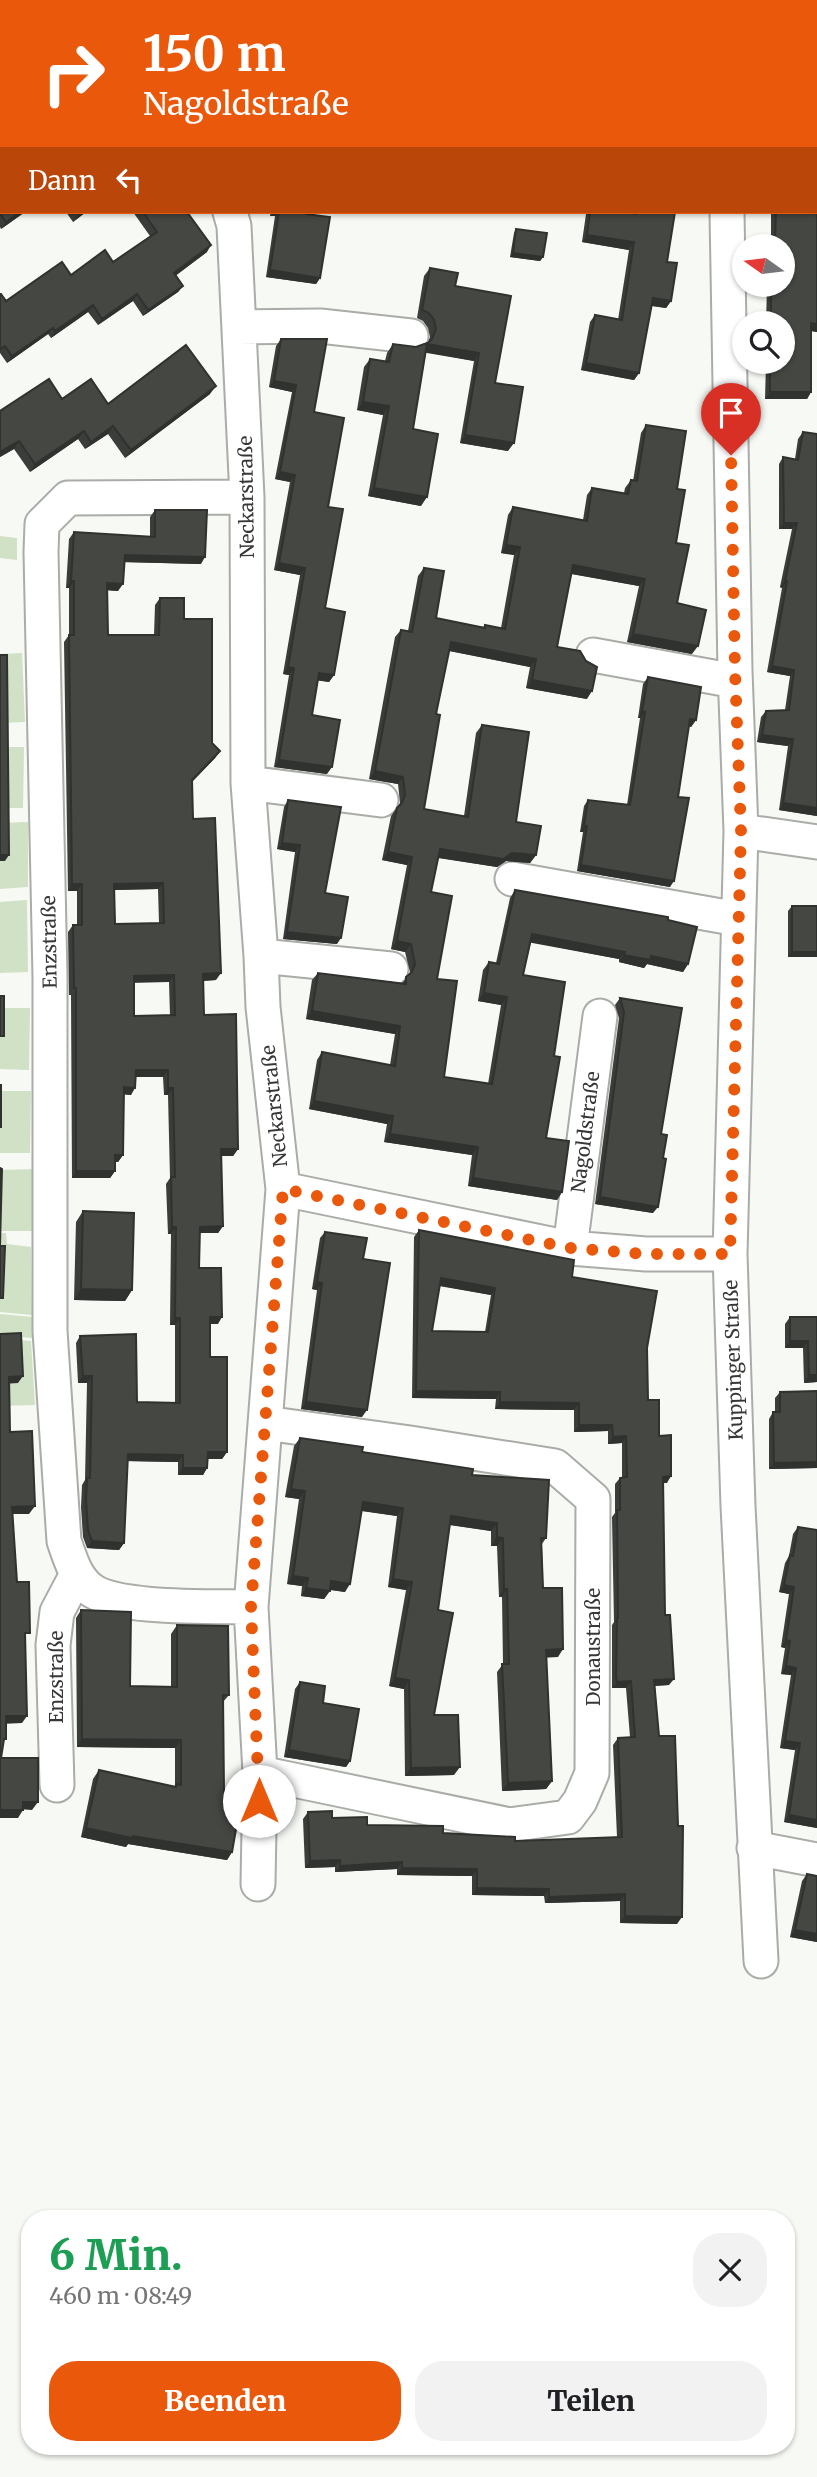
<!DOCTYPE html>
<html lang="de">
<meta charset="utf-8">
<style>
:root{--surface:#fff;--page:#f2f2f2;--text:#202124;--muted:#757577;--accent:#ea580c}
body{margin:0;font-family:Merriweather,serif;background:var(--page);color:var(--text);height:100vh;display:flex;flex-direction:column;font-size:26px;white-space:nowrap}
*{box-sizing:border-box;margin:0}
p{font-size:23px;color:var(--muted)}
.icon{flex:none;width:38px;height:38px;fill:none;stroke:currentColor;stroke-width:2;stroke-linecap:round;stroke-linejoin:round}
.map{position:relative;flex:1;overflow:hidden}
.panel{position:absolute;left:21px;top:2210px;width:774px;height:245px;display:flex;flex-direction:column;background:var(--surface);border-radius:28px;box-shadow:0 2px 5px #0004}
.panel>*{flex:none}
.top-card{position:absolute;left:0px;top:0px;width:817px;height:214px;box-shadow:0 2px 5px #0004;background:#ea580c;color:#fff;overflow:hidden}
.needle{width:46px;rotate:284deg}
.tools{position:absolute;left:732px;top:234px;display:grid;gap:14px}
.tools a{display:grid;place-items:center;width:63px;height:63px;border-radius:50%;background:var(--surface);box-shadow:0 2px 5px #0004;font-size:35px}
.pin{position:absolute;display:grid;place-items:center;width:60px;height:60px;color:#fff;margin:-72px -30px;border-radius:50% 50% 50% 0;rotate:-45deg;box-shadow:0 0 7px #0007}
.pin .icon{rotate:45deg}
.me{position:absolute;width:77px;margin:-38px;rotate:0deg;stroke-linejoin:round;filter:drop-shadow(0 0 5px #0008)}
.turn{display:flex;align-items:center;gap:24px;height:147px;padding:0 28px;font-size:32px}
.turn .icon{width:91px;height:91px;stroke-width:2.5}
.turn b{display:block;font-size:49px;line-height:60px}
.then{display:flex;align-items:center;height:66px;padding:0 28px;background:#0003;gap:14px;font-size:26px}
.round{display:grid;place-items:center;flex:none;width:74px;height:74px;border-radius:28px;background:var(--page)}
.head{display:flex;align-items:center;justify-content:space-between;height:119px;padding:0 28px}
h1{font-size:42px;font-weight:800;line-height:52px;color:#1e9e55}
.primary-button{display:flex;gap:14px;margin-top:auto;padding:14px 28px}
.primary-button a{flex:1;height:80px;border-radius:28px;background:var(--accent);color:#fff;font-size:28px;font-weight:800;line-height:80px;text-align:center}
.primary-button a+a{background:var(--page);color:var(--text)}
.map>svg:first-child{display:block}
.green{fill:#d1e1c5}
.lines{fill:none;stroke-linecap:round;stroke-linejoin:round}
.minor-casing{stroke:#a9aca7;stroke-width:37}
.minor{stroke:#fff;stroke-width:33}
.wall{fill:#3b3d3a;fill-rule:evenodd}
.shaded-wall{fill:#30322f}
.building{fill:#454743;stroke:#30322f;stroke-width:2;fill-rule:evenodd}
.route{stroke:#ea580c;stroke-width:12;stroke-dasharray:0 21.6}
.labels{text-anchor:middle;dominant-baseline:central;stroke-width:7;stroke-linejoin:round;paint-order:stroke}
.street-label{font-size:19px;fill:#373836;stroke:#fff}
</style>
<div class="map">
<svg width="817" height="2477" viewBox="0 0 817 2477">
<rect width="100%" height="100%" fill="#f6f9f4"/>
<!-- green -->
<path class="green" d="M0 536 17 538V560L0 558Z
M22 653 25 722 0 723V654Z
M0 747H24L23 808H0Z
M28 822V887L0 889V823Z
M27 900 28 972 0 973V902Z
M0 1008H30L29 1070 0 1069Z
M0 1091H31L30 1153H0Z
M34 1169 33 1231H0V1170Z
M0 1233H6L7 1244 31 1247 32 1315 0 1312Z
M0 1314 33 1317 32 1338 0 1335Z
M0 1338 31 1341 35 1405 0 1406Z"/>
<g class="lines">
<defs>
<path id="minor" d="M723 0V2
M374 2 376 0
M0 43H2
M230 212 234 226 247 497 248 783 261 956 263 1007 283 1189 251 1607 260 1773 258 1884
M727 212 735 671 741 831 730 1254 738 1506 761 1961
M239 327 320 326 411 336
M247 497 68 498 42 524 41 552 50 977V1331L64 1541C70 1558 75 1577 90 1589 116 1610 216 1606 251 1607
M593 655 735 681
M248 783 381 800
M741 831 817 842
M512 879 738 919
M261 956 391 969
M283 1189 570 1248 646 1254H730
M570 1248 600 1016
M260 1773 510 1825 568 1817 580 1801 592 1773 593 1499 555 1466 410 1443 265 1423
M57 1785 53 1645 57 1612 77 1574
M754 1848 817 1860"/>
</defs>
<!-- minor casing -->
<use href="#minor" class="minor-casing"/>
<!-- minor -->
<use href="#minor" class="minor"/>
</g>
<!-- wall -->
<path class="wall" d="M800 0H817V332L811 331V392L807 399H765L766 362H782V324H766L767 285H782V247H767L771 241V212H816V2H800Z
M0 78 2 80V135L0 133Z
M0 155 25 212 1 229 0 227Z
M66 212H86L73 222Z
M133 212H187L207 252 176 275 183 286 178 292 143 316 133 301 98 325 88 312 51 338 48 334 7 363 0 353V294L6 301 71 275 113 262 150 236Z
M271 212H306L320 278 316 284 266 277 275 216H270Z
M588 212H624L632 213 633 212H675L667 262 671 301 666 308 651 306 639 373 634 380 581 370 590 322 595 315 618 320 629 250 582 242 586 214Z
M516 229 543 257 540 261 510 257 514 233Z
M430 268 455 286 495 383 508 451 460 443 474 361 426 352 413 429 421 506 368 496 383 415 357 410 364 367 370 359 385 361 387 353 393 344 416 347 428 342 430 337 428 328 423 321 417 318 424 276Z
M281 339 314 412 328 507 325 608 334 675 329 682 318 680 312 715 327 774 274 767 289 675 283 674 300 575 274 570 290 482 275 479 292 392 269 387 276 346Z
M210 394 125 458 108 434 85 449 78 439 30 472 14 449 0 457V411L62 399 108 404Z
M646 425 677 489 676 543 677 603 692 654 627 642 639 586 571 574 557 647 587 699 526 688 530 667 449 651 436 714 424 809 464 816 476 733 482 725 516 822 536 855 530 863 506 861 497 867 438 858 431 892 444 1077 488 1084 501 1005 478 1001 483 970 489 962 496 963 510 898 515 890 668 920 688 964 683 972 647 964 644 968 619 962V959L531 942 523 975 554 1056 546 1138 562 1192 557 1200 468 1186 472 1155 384 1142 387 1124 309 1109 317 1060 322 1052 390 1065 395 1034 306 1019 312 980 318 973 402 983 409 975 410 972 405 952 391 949 407 865 382 860 391 816 400 803 398 784 369 779 395 637 401 630 408 631 418 576 424 568 436 618 483 627 485 625 501 628 514 555 501 553 508 515 513 507 583 520 587 495 592 488 624 493 625 488 631 480 633 481 641 433Z
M803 432 817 816 779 810 788 746 757 742 761 717 766 711 785 710 790 676 767 672 782 588 780 587 792 529H779V464L783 457 795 459 798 439Z
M155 510 201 564 124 562 118 591 107 590 108 635H154L155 605 160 598 184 619 212 743 220 751 215 758 192 782 193 819 216 980 203 981 204 1015 238 1149 233 1156H221L223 1226 218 1233H200L199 1268 218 1324H210V1357L227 1452 222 1459H208L207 1468 203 1475H178V1462L128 1461 124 1543 119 1550 87 1548 83 1537 81 1507 82 1485 85 1480 87 1383H78L76 1343 80 1336 137 1402 175 1403V1325H170L171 1234H168L166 1184 170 1178 168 1095H164L163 1077H136L131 1095 123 1094V1155L118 1162H115V1171L110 1178H72L71 995H69L68 932 73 925H77V891H68L64 642 69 635V588H66L69 539 74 532 150 537V517ZM158 889 159 923 115 924 114 890ZM134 982H169L170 1016H134Z
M648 677 696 720 691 727 689 726 678 797 670 887 577 871 583 832H580L584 806 588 800 627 805 640 718H638L643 684Z
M288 800 337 944 283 939 295 852 277 849 284 807Z
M792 906H817V957H788V911Z
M620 998 661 1134 663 1158 653 1213 595 1204 619 1018 615 1005Z
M83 1211 132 1290 125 1301 74 1300 76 1222Z
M419 1230 572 1277 647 1348 648 1400 659 1436 667 1483H663L665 1615 669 1685 655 1686 659 1736 677 1924 620 1923V1901L545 1903 544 1896 472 1895V1876L397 1875V1869L335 1872V1867L305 1868 303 1819 308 1812 367 1825 515 1841 617 1837 613 1745 618 1738 630 1737 626 1688H612V1625L614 1622 612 1517 615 1513V1484L620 1478H622V1443L608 1444V1431L574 1432V1410L495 1409 496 1399 412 1398 414 1237ZM439 1286 491 1295 485 1332 432 1331Z
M325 1232 363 1259 362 1417 301 1409 317 1290 312 1289 320 1238Z
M790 1317H817V1382L804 1383 803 1348H785V1324Z
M817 1391V1468L769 1469V1419L773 1412H775V1398L780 1392Z
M300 1438 472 1475 546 1538 542 1544 543 1588 558 1657H546L552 1781 546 1789 502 1791 497 1672 503 1664 502 1597H499L497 1546H491V1531L449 1525 438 1610 434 1715 454 1775 405 1776 404 1689 389 1686 406 1590 388 1587 397 1516 361 1511 345 1592 330 1590 324 1599 301 1596 302 1586 287 1584 299 1499 285 1497 294 1446Z
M798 1527 817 1828 784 1822 795 1750 780 1748 791 1675 781 1674 785 1648 781 1647 789 1594 779 1592 785 1563 789 1556 793 1534Z
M81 1610 130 1686 171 1687V1634L177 1625 229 1695 223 1702 224 1792 232 1852 227 1860 128 1844 126 1847 81 1837 93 1779 99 1770 174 1787 175 1785V1748L77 1747 76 1618Z
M300 1682 323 1703 350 1761 346 1767 284 1757 295 1689Z
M807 1874 817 1876V1942L790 1937 802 1881Z"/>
<!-- shaded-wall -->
<path class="shaded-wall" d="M403 0H441L440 2H413Z
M20 212H25L1 229 6 222Z
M82 212H86L73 222 78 215Z
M273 212H278L275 216H270Z
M587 235 634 242 629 250 582 242Z
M211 245 207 252 170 280 174 273Z
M513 253 543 257 540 261 510 257Z
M270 270 320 278 316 284 266 277Z
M183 286 178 292 143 316 148 310Z
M137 294 133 301 98 325 102 319Z
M653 298 671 301 666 308 648 305Z
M93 305 88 312 51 338 55 331Z
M811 323 817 324V332L806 330Z
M53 328 48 334 7 363 12 356Z
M427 344 479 353 474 361 421 352Z
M586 363 639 373 634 380 581 370Z
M274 381 296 385 292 392 269 387Z
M216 386 210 394 125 458 131 450Z
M770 392H811L807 399H765Z
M363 402 389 406 383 415 357 410Z
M113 426 108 434 85 449 91 442Z
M84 431 78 439 30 472 35 464Z
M465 435 514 443 508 451 460 443Z
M19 441 14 449 0 457V452Z
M280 472 295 475 290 482 275 479Z
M374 488 427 497 421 506 368 496Z
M784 523H797L792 529H779Z
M506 545 520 547 514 555 501 553Z
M125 555 205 557 201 564 120 562Z
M279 563 305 568 300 575 274 570Z
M573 565 645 579 639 586 567 573Z
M71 581H74L69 588H66Z
M785 581H787L782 588 780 587Z
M107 583 123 584 118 591 103 590Z
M633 634 698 646 692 654 627 642Z
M451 642 536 659 530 667 445 650Z
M772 666 794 670 790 676 767 672Z
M288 667 294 668 289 675 283 674Z
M319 673 334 675 329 682 314 680Z
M532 680 592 691 587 699 526 688Z
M642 711 645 712 640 718H638Z
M690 719 696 720 691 727 686 726Z
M762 735 793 739 788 746 757 742Z
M220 751 215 758 187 787 192 780Z
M279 760 332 767 327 774 274 767Z
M375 771 403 777 398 784 369 779Z
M783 803 817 808V816L779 810Z
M584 825 587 826 583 832H580Z
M282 843 300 845 295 852 277 849Z
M440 849 512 853 536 855 530 863 506 861 497 867 434 857Z
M388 852 412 857 407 865 382 860Z
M0 855H9L5 861H0Z
M581 865 674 881 670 887 577 871Z
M163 883 158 889 109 890 114 884Z
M72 884H82L77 891H68Z
M287 932 341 938 337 944 283 939Z
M532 934 625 952 619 959 527 942Z
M397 941 411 944 405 952 391 949Z
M792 952H817V957H788Z
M624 955 651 956 688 964 683 972 647 964 644 968 619 962Z
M221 973 216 980 198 981 203 974Z
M174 975 169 982 129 983 134 976Z
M484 993 507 997 501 1005 478 1001Z
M312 1011 400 1026 395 1034 306 1019Z
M136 1070H168L163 1077H131Z
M124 1087 135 1088 131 1095 119 1094Z
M168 1088H173L168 1095H164Z
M314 1101 393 1116 387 1124 309 1109Z
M390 1134 478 1147 472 1155 384 1142Z
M221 1149H238L233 1156H216Z
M115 1155H123L118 1162 110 1161Z
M76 1171H115L110 1178H72Z
M473 1178 562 1192 557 1200 468 1186Z
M600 1197 658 1207 653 1213 595 1204Z
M223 1226 218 1233H196L200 1227Z
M172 1227H176L171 1234H168Z
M441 1278 495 1288 491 1295 436 1285Z
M317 1282 322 1283 317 1290 312 1289Z
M81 1289 132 1290 125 1301 74 1300Z
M210 1317H222L218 1324H205Z
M175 1318H180L175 1325H170Z
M790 1341H808L803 1348H785Z
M809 1375H817V1382L804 1383Z
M23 1376 18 1383 3 1384 9 1377Z
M83 1376H92L87 1383H78Z
M416 1391 500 1392 496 1399 412 1398Z
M306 1402 367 1410 362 1417 301 1409Z
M500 1402 579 1403 574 1410 495 1409Z
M579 1425H612L608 1431 574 1432Z
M626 1436 622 1443 608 1444 613 1437Z
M208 1452H227L222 1459H203Z
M128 1454 183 1455 178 1462 123 1461Z
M817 1462V1468L769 1469 774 1463Z
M183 1468H207L203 1475H178Z
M671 1476 667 1483H658L663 1477Z
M291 1489 305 1491 299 1499 285 1497Z
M363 1502 403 1508 397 1516 357 1510Z
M35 1506 29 1514H7L12 1507Z
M451 1516 497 1523 491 1531 445 1524Z
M497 1537 503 1538 497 1546H491Z
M92 1541 124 1543 119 1550 87 1548Z
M293 1576 308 1578 302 1586 287 1584Z
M393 1579 412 1582 406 1590 388 1587Z
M331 1581 350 1584 345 1592 326 1589Z
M784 1585 794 1587 789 1594 779 1592Z
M306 1588 330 1591 324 1599 301 1596Z
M504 1589H507L502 1597H499Z
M786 1640 790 1641 785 1648 781 1647Z
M563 1649 558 1657 540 1658 546 1650Z
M786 1666 796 1668 791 1675 781 1674Z
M395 1678 409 1680 404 1689 389 1686Z
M674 1679 669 1685 649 1686 654 1680Z
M631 1681 626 1688H612L617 1682Z
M6 1716H27L22 1723 1 1724Z
M82 1739 181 1740 175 1748 77 1747Z
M785 1741 800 1743 795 1750 780 1748Z
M289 1750 350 1761 346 1767 284 1757Z
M460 1767 454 1775 405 1776 411 1768Z
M552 1781 546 1789 502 1791 508 1783Z
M23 1802H38L32 1810 18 1809Z
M0 1810H23L18 1818H0Z
M789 1815 817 1820V1828L784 1822Z
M86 1828 133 1836 232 1852 227 1860 128 1844 126 1847 81 1837Z
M340 1860 335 1867 305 1868 310 1861Z
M402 1862 397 1869 335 1872 340 1866Z
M402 1868 477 1869 472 1876 397 1875Z
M477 1888 549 1889 544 1896 472 1895Z
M625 1894 620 1901 545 1903 549 1897Z
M625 1916 682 1917 677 1924 620 1923Z
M795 1930 817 1934V1942L790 1937Z"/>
<!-- building -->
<path class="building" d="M53 0H97V2H53Z
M154 0H305V2H154Z
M804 0H817V324L811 323V392H770V362H782V324H771V285H782V247H772V239H775L776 212H816V2H804Z
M0 78 2 80V122L0 119Z
M2 154V212H20L6 222 0 213V155Z
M143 212H187L211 245 174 273 183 286 148 310 137 294 102 319 93 305 55 331 53 328 12 356 5 346 0 349V294H1L6 301 62 262 71 275 105 250 113 262 157 232Z
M279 212H306V214L330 217 320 278 270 270Z
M590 212H624L636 214 637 212H675L667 262 677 263 671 301 653 298 639 373 586 363 595 315 622 320 634 242 587 235Z
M516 229 547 233 543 257 513 253Z
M430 268 458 273 455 286 511 296 495 383 523 387 514 443 465 435 479 353 427 344 432 339 436 329 434 320 429 313 422 310Z
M281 339H327L314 412 344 418 328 507 343 509 325 608 345 612 334 675 319 673 312 715 340 720 332 767 279 760 294 668 288 667 305 568 279 563 295 475 280 472 296 385 274 381Z
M427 343 413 429 438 434 427 497 374 488 389 406 363 402 370 359 389 362 393 344 416 347Z
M186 345 216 386 131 450 113 426 91 442 84 431 35 464 19 441 0 452V411L49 379 62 399 91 379 108 404Z
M646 425 686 431 677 489 685 490 676 543 689 545 677 603 706 610 698 646 633 634 645 579 573 565 557 647 580 651 586 661 597 667 592 691 532 680 536 659 451 642 436 714 440 715 424 809 468 817 482 725 529 732 516 822 541 826 536 855 512 853 503 859 440 849 431 892 452 896 437 979 457 981 444 1077 492 1084 507 997 484 993 489 962 499 964 515 890 668 917V920L697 927 688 964 651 956 650 960 624 955 625 952 532 934 523 975 565 982 554 1056 560 1057 546 1138 569 1141 562 1192 473 1178 478 1147 390 1134 393 1116 314 1101 322 1052 395 1066 400 1026 312 1011 318 973 406 984V977L412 972 415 964 411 944 397 941 412 857 388 852 397 808 402 803 405 795 403 777 375 771 401 630 412 632 424 568 444 571 436 618 485 628V625L505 629 520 547 506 545 513 507 587 521 592 488 628 494 631 480 637 481Z
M803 432 817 434V808L783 803 793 739 762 735 766 711 789 710 794 670 772 666 787 581H785L797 523H784L783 457 798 460Z
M155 510H207L205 557 125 555 123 584 107 583 108 635H159L160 598H184V619H212V743L220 751 192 780 193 819 215 818 221 973 203 974 204 1015 236 1014 238 1149H221L223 1226 200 1227 199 1268H221L222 1317H210V1357H227V1452H208L207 1468H183V1455L128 1454 124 1543 92 1541 88 1530 86 1500 87 1478H90L92 1376H83L80 1336 136 1334 137 1402 180 1403V1318H175L176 1227H172L171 1177H175L173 1088H168V1070H136L135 1088 124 1087 123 1155H115V1171H76V988H74L73 925H82V884H72L69 635H74V581H71L74 532 155 537ZM163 883 164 923 115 924 114 884ZM174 975 175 1015 134 1016V976Z
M0 655H7L9 855H0Z
M648 677 701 687 696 720 690 719 678 797 689 798 674 881 581 865 587 826 584 825 588 800 630 805 645 712 642 711Z
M288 800 341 807 325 893 348 897 341 938 287 932 300 845 282 843Z
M792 906H817V952H792Z
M0 996H4V1036H0Z
M620 998 682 1008 661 1134 667 1135 663 1158 666 1159 658 1207 600 1197 624 1012Z
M0 1085H1V1127H0Z
M0 1168 2 1169 0 1246H5L3 1298H0Z
M83 1211 134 1213 132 1290 81 1289Z
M419 1230 574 1260 572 1277 657 1291 647 1348 648 1400H659V1436L671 1435V1476L663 1477 665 1615H670L674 1679 654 1680 659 1736H675L678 1826H683L682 1917 625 1916V1894L549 1897V1889L477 1888V1869L402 1868V1862L340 1866V1860L310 1861 308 1812 332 1811V1818L367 1817V1825L443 1826V1833L515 1837V1841L622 1837 618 1738 635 1737 631 1681 617 1682 616 1676 617 1618H618L617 1510H620V1478L627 1477 626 1436 613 1437 612 1425H579V1403L500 1402V1392L416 1391ZM441 1278 495 1288 488 1332 432 1331Z
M325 1232 367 1238 363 1259 390 1263 367 1410 306 1402 322 1283 317 1282Z
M790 1317H817V1375H809L808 1341H790Z
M21 1333 23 1376 9 1377 10 1432 32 1431 35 1506 12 1507 17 1582H29L30 1633H25L27 1716H6V1739H4L1 1758H38V1802H23V1810H0V1334Z
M817 1391V1462L774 1463 773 1412H780V1392Z
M300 1438 363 1447 362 1452 473 1469 472 1475 549 1480 546 1538H541L543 1588H562L563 1649 546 1650 552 1781 508 1783 502 1664H509L507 1589H504L503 1538 497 1537V1523L451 1516 438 1610 453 1613 434 1715H458L460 1767 411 1768 409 1680 395 1678 412 1582 393 1579 403 1508 363 1502 350 1584 331 1581 330 1591 306 1588 308 1578 293 1576 305 1491 291 1489Z
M798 1527 817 1530V1820L789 1815 800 1743 785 1741 796 1668 786 1666 790 1641 786 1640 794 1587 784 1585 790 1555 793 1556Z
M81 1610 131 1612 130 1686 177 1687V1625L228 1626 229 1695H223L224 1792 242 1795 232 1852 133 1836 132 1838 86 1828 99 1770 176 1787V1784L181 1785V1740L82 1739Z
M300 1682 325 1686 323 1703 359 1709 350 1761 289 1750Z
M807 1874 817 1876V1934L795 1930Z"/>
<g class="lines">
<!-- route -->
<path class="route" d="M259 1801 251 1607 283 1189 570 1248 646 1254H730L741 831 735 671 731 455"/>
</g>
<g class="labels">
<!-- street labels -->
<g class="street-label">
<text transform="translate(246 497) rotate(-91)">Neckarstraße</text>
<text transform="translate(49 942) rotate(-91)">Enzstraße</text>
<text transform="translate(274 1106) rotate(-96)">Neckarstraße</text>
<text transform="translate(585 1132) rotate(-83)">Nagoldstraße</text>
<text transform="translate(733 1360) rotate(-92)">Kuppinger Straße</text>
<text transform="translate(593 1647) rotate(-90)">Donaustraße</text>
<text transform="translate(56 1677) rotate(-90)">Enzstraße</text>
</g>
</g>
</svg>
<div class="tools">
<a><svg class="needle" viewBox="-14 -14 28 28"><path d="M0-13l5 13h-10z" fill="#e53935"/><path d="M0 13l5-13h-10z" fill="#757577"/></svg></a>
<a><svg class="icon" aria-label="search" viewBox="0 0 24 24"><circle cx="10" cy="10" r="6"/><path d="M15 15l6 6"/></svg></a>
</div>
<div class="pin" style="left:731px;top:455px;background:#d93025"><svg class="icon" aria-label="arrive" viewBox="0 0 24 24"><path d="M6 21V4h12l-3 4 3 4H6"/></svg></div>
<svg class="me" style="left:259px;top:1801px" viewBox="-20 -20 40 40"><circle r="19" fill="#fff"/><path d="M0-13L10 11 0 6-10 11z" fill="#ea580c"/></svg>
<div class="top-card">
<div class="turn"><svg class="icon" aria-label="right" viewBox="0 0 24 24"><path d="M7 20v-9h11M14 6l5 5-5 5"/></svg><div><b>150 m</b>Nagoldstraße</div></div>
<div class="then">Dann<svg class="icon" aria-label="left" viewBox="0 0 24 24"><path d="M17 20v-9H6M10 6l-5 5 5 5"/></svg></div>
</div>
<section class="panel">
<div class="head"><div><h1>6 Min.</h1><p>460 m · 08:49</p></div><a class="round"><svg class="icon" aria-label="close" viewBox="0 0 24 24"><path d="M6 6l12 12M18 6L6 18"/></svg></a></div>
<div class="primary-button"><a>Beenden</a><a>Teilen</a></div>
</section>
</div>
